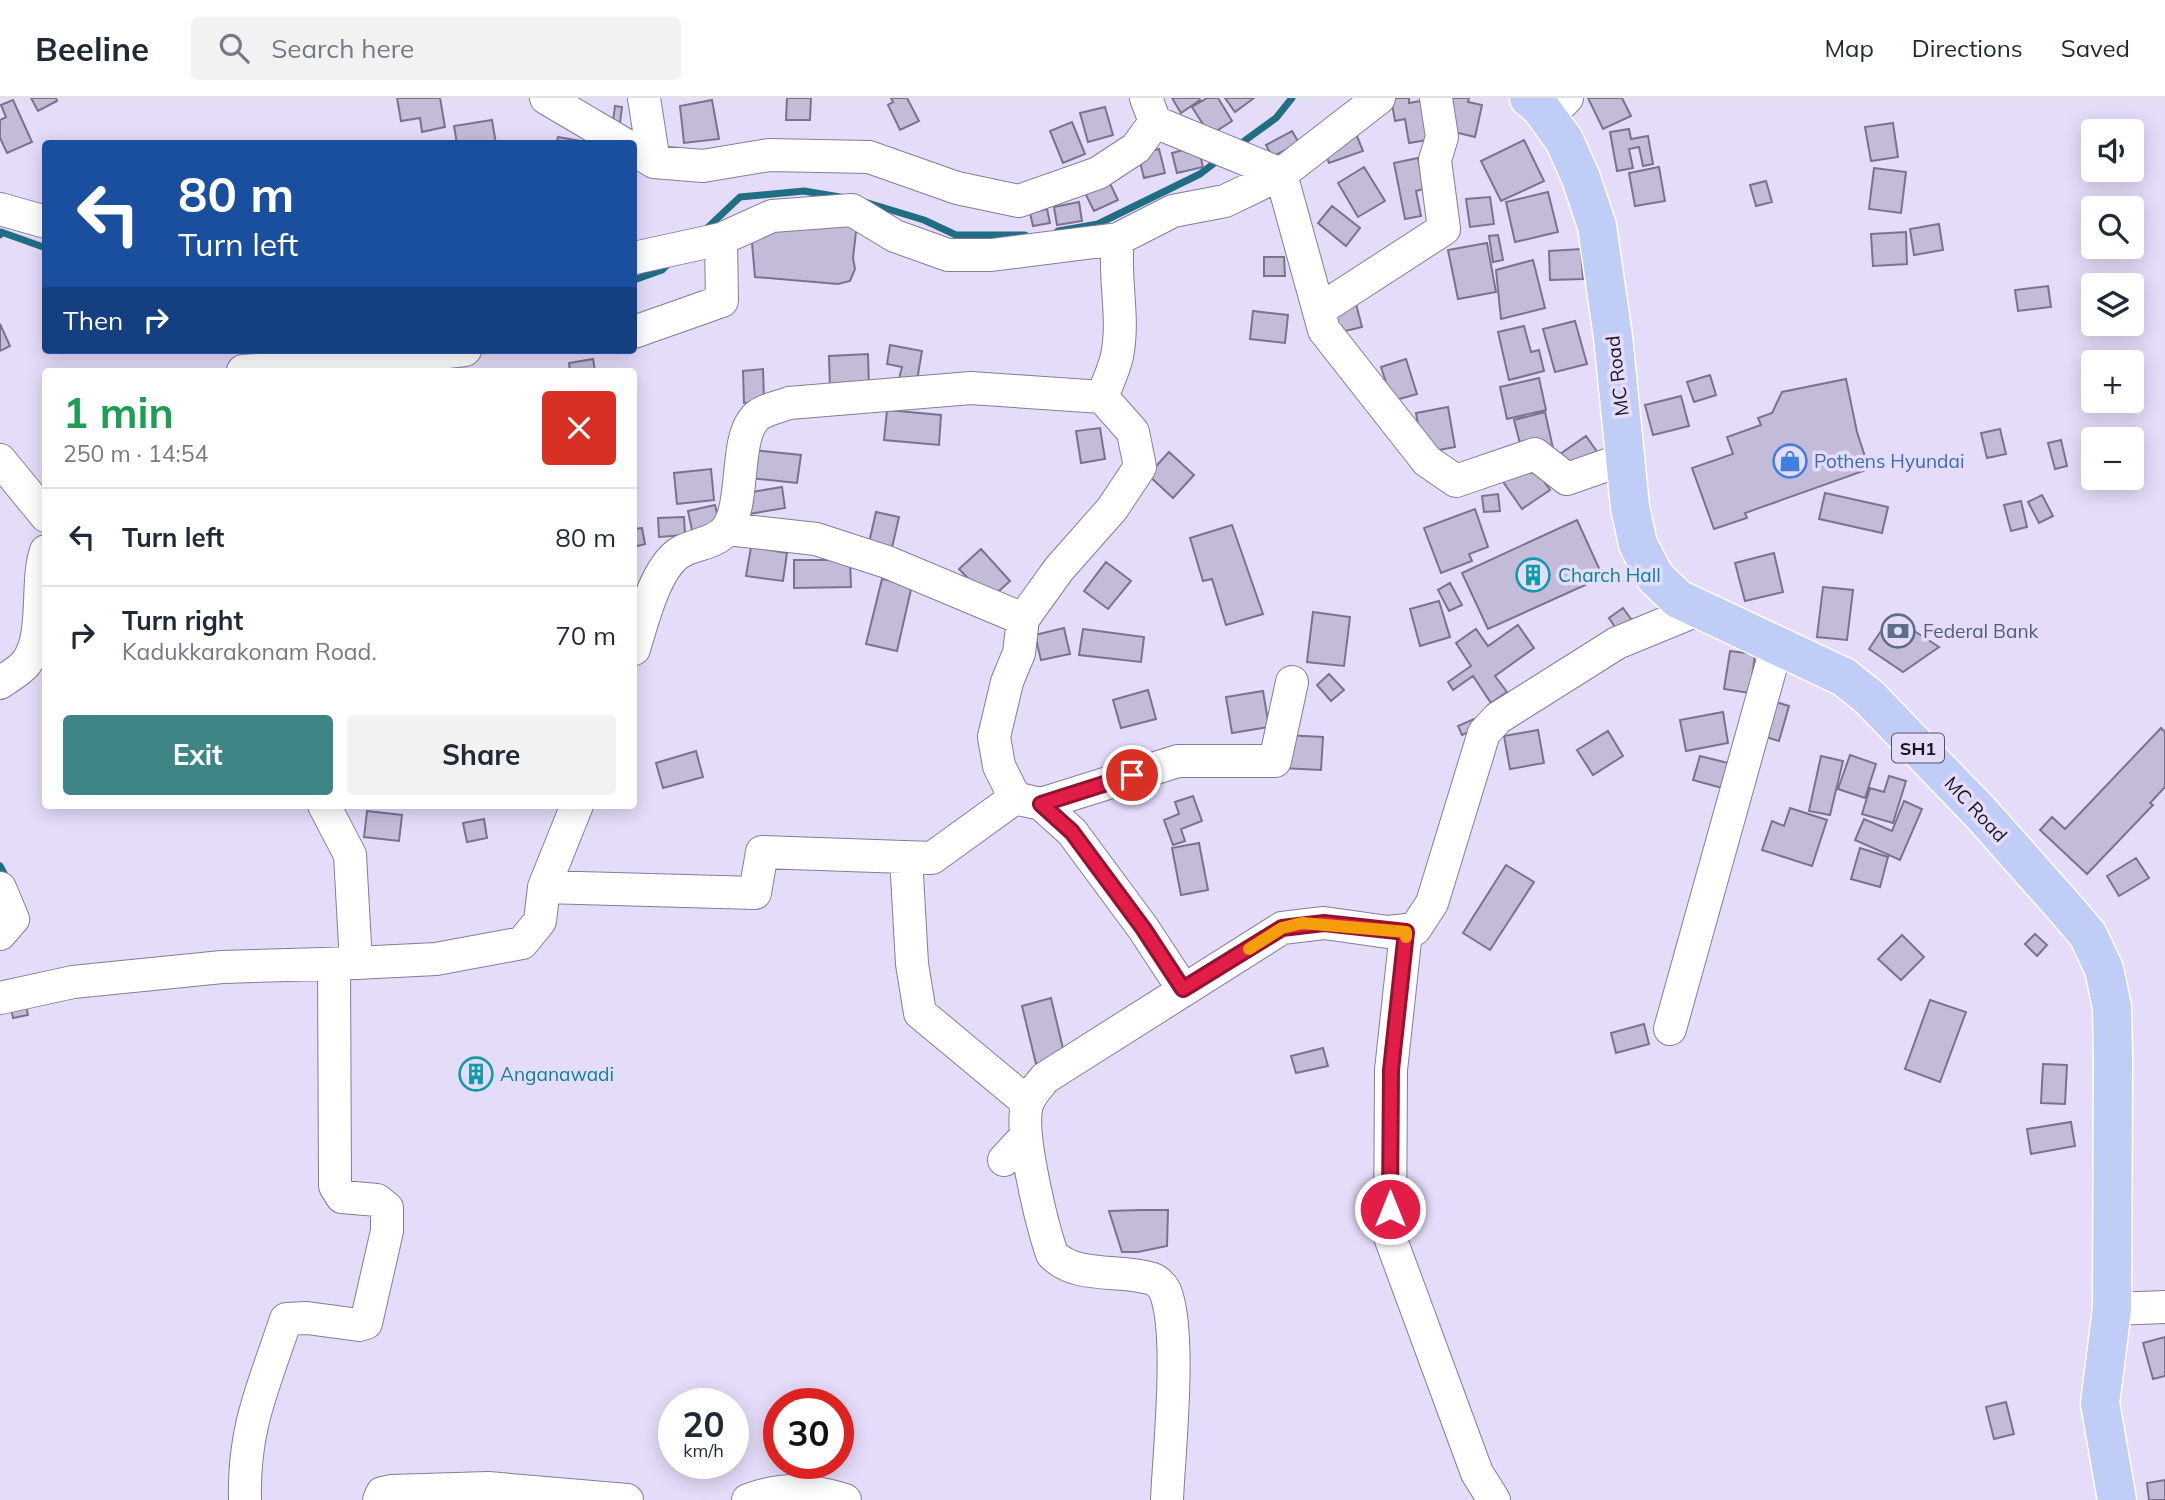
<!DOCTYPE html>
<meta charset="utf-8">
<style>
:root{--surface:#fff;--page:#f2f2f3;--text:#1f2937;--muted:#747a83;--line:#e0e1e3;--accent:#3e8685}
body{margin:0;font-family:Mulish,sans-serif;background:var(--page);color:var(--text);height:100vh;display:flex;flex-direction:column;font-size:26px;white-space:nowrap}
*{box-sizing:border-box;margin:0}
p{font-size:23px;color:var(--muted)}
.icon{flex:none;width:38px;height:38px;fill:none;stroke:currentColor;stroke-width:2;stroke-linecap:round;stroke-linejoin:round}
.map{position:relative;flex:1;overflow:hidden}
.drawer{position:absolute;left:42px;top:270px;width:595px;height:441px;display:flex;flex-direction:column;background:var(--surface);border-radius:7px;box-shadow:0 4px 18px #0003}
.drawer>*{flex:none}
.guide{position:absolute;left:42px;top:42px;width:595px;height:214px;border-radius:7px;box-shadow:0 4px 18px #0003;background:#1a4fa0;color:#fff;overflow:hidden}
.controls{position:absolute;left:2081px;top:21px;display:grid;gap:14px}
.controls a{display:grid;place-items:center;width:63px;height:63px;border-radius:7px;background:var(--surface);box-shadow:0 4px 18px #0003;font-size:35px}
.speed{position:absolute;left:658px;top:1290px;display:flex;gap:14px;font-size:35px;font-weight:700;text-align:center}
.speed>*{display:grid;place-content:center;width:91px;height:91px;border-radius:50%;background:var(--surface);box-shadow:0 4px 18px #0003;line-height:1}
.speed small{font-size:18px;font-weight:400}
.speed .limit{border:10px solid #d22;background:#fff;color:#111}
.pin{position:absolute;display:grid;place-items:center;width:60px;height:60px;color:#fff;margin:-30px;border:4px solid #fff;border-radius:50%;box-shadow:0 2px 7px #0007}
.me{position:absolute;width:77px;margin:-38px;rotate:0deg;stroke-linejoin:round;filter:drop-shadow(0 0 5px #0008)}
.turn{display:flex;align-items:center;gap:24px;height:147px;padding:0 21px;font-size:32px}
.turn .icon{width:91px;height:91px;stroke-width:2.5}
.turn b{display:block;font-size:49px;line-height:60px}
.then{display:flex;align-items:center;height:66px;padding:0 21px;background:#0003;gap:14px;font-size:26px}
.round{display:grid;place-items:center;flex:none;width:74px;height:74px;border-radius:7px;background:var(--page)}
.summary{display:flex;align-items:center;justify-content:space-between;height:119px;padding:0 21px}
h1{font-size:42px;font-weight:700;line-height:52px;color:#1e9e55}
.action{display:flex;gap:14px;margin-top:auto;padding:14px 21px}
.action a{flex:1;height:80px;border-radius:7px;background:var(--accent);color:#fff;font-size:28px;font-weight:700;line-height:80px;text-align:center}
.action a+a{background:var(--page);color:var(--text)}
ul{padding:0;list-style:none}
li{display:flex;align-items:center;gap:21px;height:98px;padding:0 21px;border-top:2px solid var(--line)}
li div{flex:1}
li b{display:block;font-size:26px}
li em{font-style:normal}
header{display:flex;align-items:center;gap:42px;box-sizing:border-box;height:98px;padding:0 35px;background:var(--surface);border-bottom:2px solid var(--line)}
header strong{font-size:33px}
nav{display:flex;gap:38px;margin-inline-start:auto;font-size:24px}
.search{width:490px;height:63px;background:var(--page);display:flex;align-items:center;gap:18px;box-sizing:border-box;padding:0 24px;border-radius:7px;color:var(--muted);font-size:26px}
.map>svg:first-child{display:block}
.lines{fill:none;stroke-linecap:round;stroke-linejoin:round}
.stream{stroke:#206e84;stroke-width:7}
.building{fill:#c4bbd8;stroke:#7b738e;stroke-width:2}
.minor-casing{stroke:#847c97;stroke-width:34}
.major-casing{stroke:#fff;stroke-width:41}
.minor{stroke:#fff;stroke-width:32}
.major{stroke:#c0cdf7;stroke-width:38}
.route-casing{stroke:#92132f;stroke-width:18}
.route{stroke:#e11d48;stroke-width:12}
.slow{stroke:#f59e0b;stroke-width:12}
.labels{text-anchor:middle;dominant-baseline:central;stroke-width:7;stroke-linejoin:round;paint-order:stroke}
.shield{fill:#e5dcfa;stroke:#565161;stroke-width:2}
.shield-label{font-size:18px;font-weight:bold;fill:#18151f}
.street-label{font-size:19px;fill:#18151f;stroke:#e5dcfa}
.shop-label{font-size:19px;fill:#366cbe;stroke:#e5dcfa;text-anchor:start}
.culture-label{font-size:19px;fill:#0d838f;stroke:#e5dcfa;text-anchor:start}
.service-label{font-size:19px;fill:#4e5e75;stroke:#e5dcfa;text-anchor:start}
</style>
<header>
<strong>Beeline</strong>
<div class="search"><svg class="icon" aria-label="search" viewBox="0 0 24 24"><circle cx="10" cy="10" r="6"/><path d="M15 15l6 6"/></svg>Search here</div>
<nav><a>Map</a><a>Directions</a><a>Saved</a></nav>
</header>
<div class="map">
<svg width="2165" height="1402" viewBox="0 0 2165 1402">
<rect width="100%" height="100%" fill="#e5dcfa"/>
<g class="lines">
<!-- stream -->
<path class="stream" d="M1236 49 1276 20 1292 0
M858 102 924 122 956 137H1025
M704 133 740 99 804 93 840 99
M1058 133 1098 126 1200 76 1221 60
M0 137 1 134 46 150
M634 182 662 172 670 164
M0 768 7 781"/>
</g>
<!-- building -->
<path class="building" d="M31 0H56L57 3 38 13Z
M397 0H440L445 29 422 34 420 20 401 23Z
M787 0H811L810 22H786Z
M891 0H907L919 23 900 32 888 7 893 4Z
M1172 0H1199L1200 2 1181 15Z
M1207 0H1218L1232 23 1210 37 1192 9Z
M1225 0H1254L1235 14Z
M1391 0H1409V5L1432 1 1439 40 1409 45 1405 21 1395 23Z
M1449 0H1469L1468 4 1482 7 1475 39 1442 31Z
M1588 0H1622L1631 18 1603 31Z
M13 2 32 44 7 55 0 40V22L6 19 1 7Z
M712 2 719 41 684 45 680 8Z
M615 8 622 9 619 33 612 31Z
M1105 9 1113 37 1088 44 1080 15Z
M492 22 496 46H457L454 28Z
M1072 24 1085 56 1063 65 1050 33Z
M1893 25 1898 59 1871 63 1865 29Z
M1629 31 1631 41 1648 38 1653 66 1643 68 1639 49 1629 51 1633 70 1617 73 1610 34Z
M1292 33 1299 45 1272 59 1266 47Z
M1356 36 1363 53 1329 65 1323 48Z
M558 39 587 44 586 46H556Z
M1524 42 1544 83 1501 103 1481 63Z
M1198 48 1203 69 1177 75 1172 55Z
M1159 51 1165 75 1144 80 1138 56Z
M1418 60 1424 91 1416 93 1421 118 1405 121 1394 65Z
M1364 69 1385 103 1358 119 1338 85Z
M1659 69 1665 103 1635 108 1629 75Z
M1874 70 1906 74 1901 115 1869 111Z
M1105 75 1118 102 1094 113 1081 87Z
M1766 83 1772 104 1756 108 1750 87Z
M1548 94 1558 134 1515 144 1506 104Z
M1490 99 1494 126 1470 129 1466 101Z
M1079 104 1082 123 1057 127 1054 109Z
M1332 108 1360 130 1346 148 1318 125Z
M1047 111 1050 125 1033 128 1030 115Z
M857 125 853 160 855 171 850 183 838 186 755 179 752 145 759 135Z
M1939 126 1943 152 1914 157 1910 131Z
M1906 134 1907 166 1873 168 1871 136Z
M1498 137 1503 162 1493 164 1489 138Z
M1487 145 1496 194 1458 201 1448 152Z
M1581 151 1583 181 1550 182 1549 153Z
M1264 159H1284L1285 178H1264Z
M1533 162 1545 210 1501 221 1496 172Z
M2048 188 2051 209 2018 213 2015 192Z
M1356 206 1362 229 1332 236 1326 213Z
M1253 213 1288 217 1285 245 1250 241Z
M1575 223 1587 266 1555 274 1543 231Z
M0 226 10 248 0 253Z
M1524 228 1531 254 1539 252 1544 273 1509 282 1498 234Z
M890 247 922 253 916 288 898 285 902 269 887 266Z
M868 256 869 291 830 292 829 258Z
M593 261 595 273H570L569 265Z
M1406 261 1417 296 1392 303 1381 269Z
M763 271 764 304 744 305 743 273Z
M1710 277 1716 297 1694 304 1687 284Z
M1539 280 1546 312 1507 321 1500 289Z
M1846 281 1857 334 1869 371 1745 415 1747 420 1714 431 1692 370 1733 356 1727 339 1761 327 1758 320 1772 315 1782 294Z
M1681 298 1689 328 1653 337 1645 307Z
M1448 309 1455 349 1423 355 1416 315Z
M887 312 941 317 939 347 884 342Z
M1545 314 1553 350 1523 357 1514 322Z
M1100 330 1105 361 1081 365 1076 333Z
M2000 331 2006 356 1987 360 1981 335Z
M1586 338 1598 355 1565 378 1553 361Z
M2061 342 2067 368 2055 371 2048 345Z
M753 352 801 357 797 385 750 380Z
M1169 354 1194 377 1173 400 1148 377Z
M1527 359 1550 392 1522 411 1499 378Z
M711 371 714 402 677 406 674 375Z
M782 389 785 410 749 416 745 395Z
M1825 395 1888 409 1882 435 1819 421Z
M1498 396 1500 413 1484 414 1482 398Z
M2042 397 2053 418 2039 425 2028 404Z
M2021 403 2027 429 2011 433 2004 407Z
M715 407 721 431 693 437 688 413Z
M1475 411 1488 449 1469 456 1472 463 1441 475 1424 430Z
M876 414 899 419 891 454 868 449Z
M684 419 685 437 659 439 658 420Z
M1577 422 1603 479 1488 531 1462 475Z
M1232 427 1263 516 1226 527 1212 481 1203 483 1190 440Z
M642 430 645 446 634 449V431Z
M751 449 787 455 783 483 746 478Z
M981 451 1010 483 989 502 959 471Z
M1774 455 1783 494 1745 503 1735 465Z
M794 462H850L851 489 794 490Z
M1106 464 1131 483 1108 511 1084 493Z
M882 481 912 487 897 553 866 546Z
M1450 485 1462 507 1449 513 1438 492Z
M1823 489 1853 492 1847 542 1817 539Z
M1439 503 1450 539 1420 548 1410 511Z
M1623 510 1634 525 1619 535 1609 520Z
M1313 514 1350 519 1344 568 1307 564Z
M1891 518 1939 549 1903 574 1869 551Z
M1518 527 1534 550 1495 578 1507 594 1491 605 1473 578 1453 592 1448 584 1471 568 1456 545 1476 531 1488 548Z
M1064 530 1070 556 1041 562 1035 537Z
M1083 531 1144 539 1141 564 1079 557Z
M1730 553 1755 556 1750 595 1724 591Z
M1329 576 1344 592 1331 603 1317 587Z
M1148 592 1156 621 1121 630 1113 602Z
M1263 593 1269 629 1232 635 1226 599Z
M1766 601 1789 608 1779 643 1756 636Z
M1723 614 1728 645 1686 653 1680 622Z
M1474 621 1478 630 1462 637 1458 628Z
M2161 630 2165 634V689L2150 705 2153 707 2087 776 2040 732 2052 719 2065 731Z
M1538 632 1544 665 1510 671 1504 638Z
M1608 633 1623 658 1593 677 1577 652Z
M1284 637 1323 639 1321 672 1282 670Z
M696 653 703 679 663 690 656 665Z
M1850 657 1876 666 1865 700 1838 691Z
M1700 658 1728 665 1722 690 1693 682Z
M1821 658 1843 663 1830 717 1809 713Z
M1889 678 1906 683 1893 725 1862 716 1870 690 1884 694Z
M1193 698 1202 723 1181 731 1185 743 1173 747 1164 722 1179 716 1175 704Z
M1904 703 1922 711 1900 762 1855 742 1864 721 1892 733Z
M1790 710 1827 722 1812 768 1762 752 1772 723 1784 728Z
M367 713 402 717 399 743 364 739Z
M484 721 487 740 467 744 463 725Z
M1199 745 1208 792 1181 797 1172 750Z
M1860 750 1888 759 1880 789 1851 781Z
M2136 760 2149 780 2119 798 2107 778Z
M1506 767 1534 784 1490 852 1463 835Z
M2035 836 2047 847 2037 858 2025 846Z
M1902 837 1924 859 1901 882 1878 861Z
M1051 900 1065 959 1036 966 1022 908Z
M25 902 28 917 13 920 10 905Z
M1930 902 1966 914 1940 984 1905 971Z
M1644 926 1649 946 1616 955 1611 935Z
M1323 950 1328 968 1296 975 1291 958Z
M473 966 487 977 476 984 465 975Z
M2043 966 2067 967 2065 1006 2041 1005Z
M2071 1024 2075 1048 2031 1056 2027 1031Z
M1141 1112H1168L1167 1148 1138 1154H1122L1109 1113Z
M2165 1239V1278L2153 1281 2143 1245Z
M2006 1304 2014 1336 1994 1341 1986 1309Z
M2165 1382V1402H2149L2147 1385Z"/>
<g class="lines">
<defs>
<path id="minor" d="M546 0 624 46
M644 0 654 64
M1547 20 1567 0
M1155 24 1281 76
M634 52 654 64 703 68 769 57 869 59 957 90 1019 103 1098 75 1136 50 1155 24 1146 0
M1281 76 1324 232 1427 363 1456 383 1535 356 1567 381 1627 360
M0 111 46 124
M1118 141C1113 179 1125 219 1117 258 1114 272 1107 286 1102 299L1133 334 1140 369 1112 411 1059 471 1023 521 1019 555 1007 584 994 639 999 668 1015 700 1041 706 1072 734 1143 830 1183 891
M634 160 721 141
M1319 212 1444 131 1435 62 1442 39 1436 0
M634 234 722 203 721 141 772 118 852 112 895 138 948 157H991L1118 141 1173 113 1225 103 1281 76 1379 0
M243 273 342 266 465 252
M0 362 46 418
M727 431 816 441 887 464 1023 521
M634 551C642 525 655 471 679 455 693 446 715 446 726 432 746 407 734 342 755 320 762 312 779 309 789 305L971 290 1102 299
M0 585C8 579 20 573 26 565 47 539 35 483 46 453
M1041 706 1178 663H1275L1292 584
M906 759 912 866 920 915 1027 1004
M544 789 755 795 762 754 932 760 1015 700
M0 790 13 821 0 836
M1406 834 1391 972 1390 1139 1477 1375 1494 1402
M356 865 436 861 522 845 540 823 544 789 577 707
M0 900 73 884 222 869 356 865 350 757 324 707
M1670 931 1777 547
M1004 1062 1026 1038
M2112 1211 2165 1209
M245 1402C243 1329 264 1288 286 1221L307 1220 359 1227 366 1225 387 1133V1110L377 1102 342 1099 335 1088 334 866
M379 1402 382 1395 391 1393 488 1390 627 1402
M748 1402C783 1389 809 1391 845 1402
M1167 1402C1169 1353 1182 1234 1165 1193 1162 1187 1156 1181 1149 1180 1119 1171 1075 1181 1052 1156 1042 1127 1019 1034 1027 1007 1030 996 1038 989 1045 980L1282 830 1324 825 1388 834 1415 831 1432 805 1484 635 1498 620 1617 545 1700 511"/>
<path id="major" d="M1529 0 1540 9 1564 42 1581 80 1597 128 1613 239 1630 409 1638 446 1655 479 1678 501 1844 579 1869 599 1980 714 2066 811 2088 837 2104 871 2112 909 2113 962 2112 1211 2100 1305 2117 1402"/>
</defs>
<!-- minor casing -->
<use href="#minor" class="minor-casing"/>
<!-- major casing -->
<use href="#major" class="major-casing"/>
<!-- minor -->
<use href="#minor" class="minor"/>
<!-- major -->
<use href="#major" class="major"/>
</g>
<g class="lines">
<defs>
<path id="route" d="M1132 677 1041 706 1072 734 1143 830 1183 891 1282 830 1324 825 1406 834 1391 972 1390 1111"/>
</defs>
<!-- route casing -->
<use href="#route" class="route-casing"/>
<!-- route -->
<use href="#route" class="route"/>
<!-- slow -->
<path class="slow" d="M1249 851 1282 830 1302 825 1406 834V839"/>
</g>
<!-- icons -->
<defs>
<symbol id="shop-ring" viewBox="-11 -11 22 22"><circle r="9.5" fill="#e5dcfa" stroke="#3f7fe0" stroke-width="1.5"/><path d="M-5-2.5h2.3a2.7 3.5 0 0 1 5.4 0H5L5.5 6h-11ZM-1.5-2.5h3a1.5 2.3 0 0 0-3 0Z" fill="#3f7fe0"/></symbol>
<symbol id="building-ring" viewBox="-11 -11 22 22"><circle r="9.5" fill="#e5dcfa" stroke="#0f9aa8" stroke-width="1.5"/><path d="M-4-6H4V6H1V3H-1V6H-4ZM-2.5-4.3h1.7v1.8h-1.7ZM.8-4.3h1.7v1.8H.8ZM-2.5-1h1.7V.8h-1.7ZM.8-1h1.7V.8H.8Z" fill="#0f9aa8"/></symbol>
<symbol id="bank-ring" viewBox="-11 -11 22 22"><circle r="9.5" fill="#e5dcfa" stroke="#5c6f8a" stroke-width="1.5"/><path d="M-6-4H6V4H-6ZM0-2.3a2.3 2.3 0 1 0 0 4.6a2.3 2.3 0 1 0 0-4.6Z" fill="#5c6f8a"/></symbol>
</defs>
<g fill-rule="evenodd">
<use href="#shop-ring" x="1771" y="344" width="38" height="38"/>
<use href="#building-ring" x="1514" y="458" width="38" height="38"/>
<use href="#bank-ring" x="1879" y="514" width="38" height="38"/>
<use href="#building-ring" x="457" y="957" width="38" height="38"/>
</g>
<g class="labels">
<!-- shield labels -->
<rect class="shield" x="1892" y="635.5" width="52" height="29" rx="5"/>
<g class="shield-label">
<text x="1918" y="650">SH1</text>
</g>
<!-- street labels -->
<g class="street-label">
<text transform="translate(1617 278) rotate(-97)">MC Road</text>
<text transform="translate(1976 711) rotate(47)">MC Road</text>
</g>
<!-- shop labels -->
<g class="shop-label">
<text x="1814" y="363">Pothens Hyundai</text>
</g>
<!-- culture labels -->
<g class="culture-label">
<text x="1558" y="477">Charch Hall</text>
<text x="500" y="976">Anganawadi</text>
</g>
<!-- service labels -->
<g class="service-label">
<text x="1923" y="533">Federal Bank</text>
</g>
</g>
</svg>
<div class="controls">
<a><svg class="icon" aria-label="sound" viewBox="0 0 24 24"><path d="M4 9h4l5-4v14l-5-4H4zM17 9q2 3 0 6"/></svg></a>
<a><svg class="icon" aria-label="search" viewBox="0 0 24 24"><circle cx="10" cy="10" r="6"/><path d="M15 15l6 6"/></svg></a>
<a><svg class="icon" aria-label="layers" viewBox="0 0 24 24"><path d="M12 4l9 5-9 5-9-5zM3 14l9 5 9-5"/></svg></a>
<a>+</a>
<a>−</a>
</div>
<div class="speed"><div>20<small>km/h</small></div><div class="limit">30</div></div>
<div class="pin" style="left:1132px;top:677px;background:#d93025"><svg class="icon" aria-label="arrive" viewBox="0 0 24 24"><path d="M6 21V4h12l-3 4 3 4H6"/></svg></div>
<svg class="me" style="left:1390px;top:1111px" viewBox="-20 -20 40 40"><circle r="17" fill="#e11d48" stroke="#fff" stroke-width="3"/><path d="M0-11L8 9 0 5-8 9z" fill="#fff"/></svg>
<div class="guide">
<div class="turn"><svg class="icon" aria-label="left" viewBox="0 0 24 24"><path d="M17 20v-9H6M10 6l-5 5 5 5"/></svg><div><b>80 m</b>Turn left</div></div>
<div class="then">Then<svg class="icon" aria-label="right" viewBox="0 0 24 24"><path d="M7 20v-9h11M14 6l5 5-5 5"/></svg></div>
</div>
<section class="drawer">
<div class="summary"><div><h1>1 min</h1><p>250 m · 14:54</p></div><a class="round" style="background:#d93025;color:#fff"><svg class="icon" aria-label="close" viewBox="0 0 24 24"><path d="M6 6l12 12M18 6L6 18"/></svg></a></div>
<ul>
<li><svg class="icon" aria-label="left" viewBox="0 0 24 24"><path d="M17 20v-9H6M10 6l-5 5 5 5"/></svg><div><b>Turn left</b></div><em>80 m</em></li>
<li><svg class="icon" aria-label="right" viewBox="0 0 24 24"><path d="M7 20v-9h11M14 6l5 5-5 5"/></svg><div><b>Turn right</b><p>Kadukkarakonam Road.</p></div><em>70 m</em></li>
</ul>
<div class="action"><a>Exit</a><a>Share</a></div>
</section>
</div>
